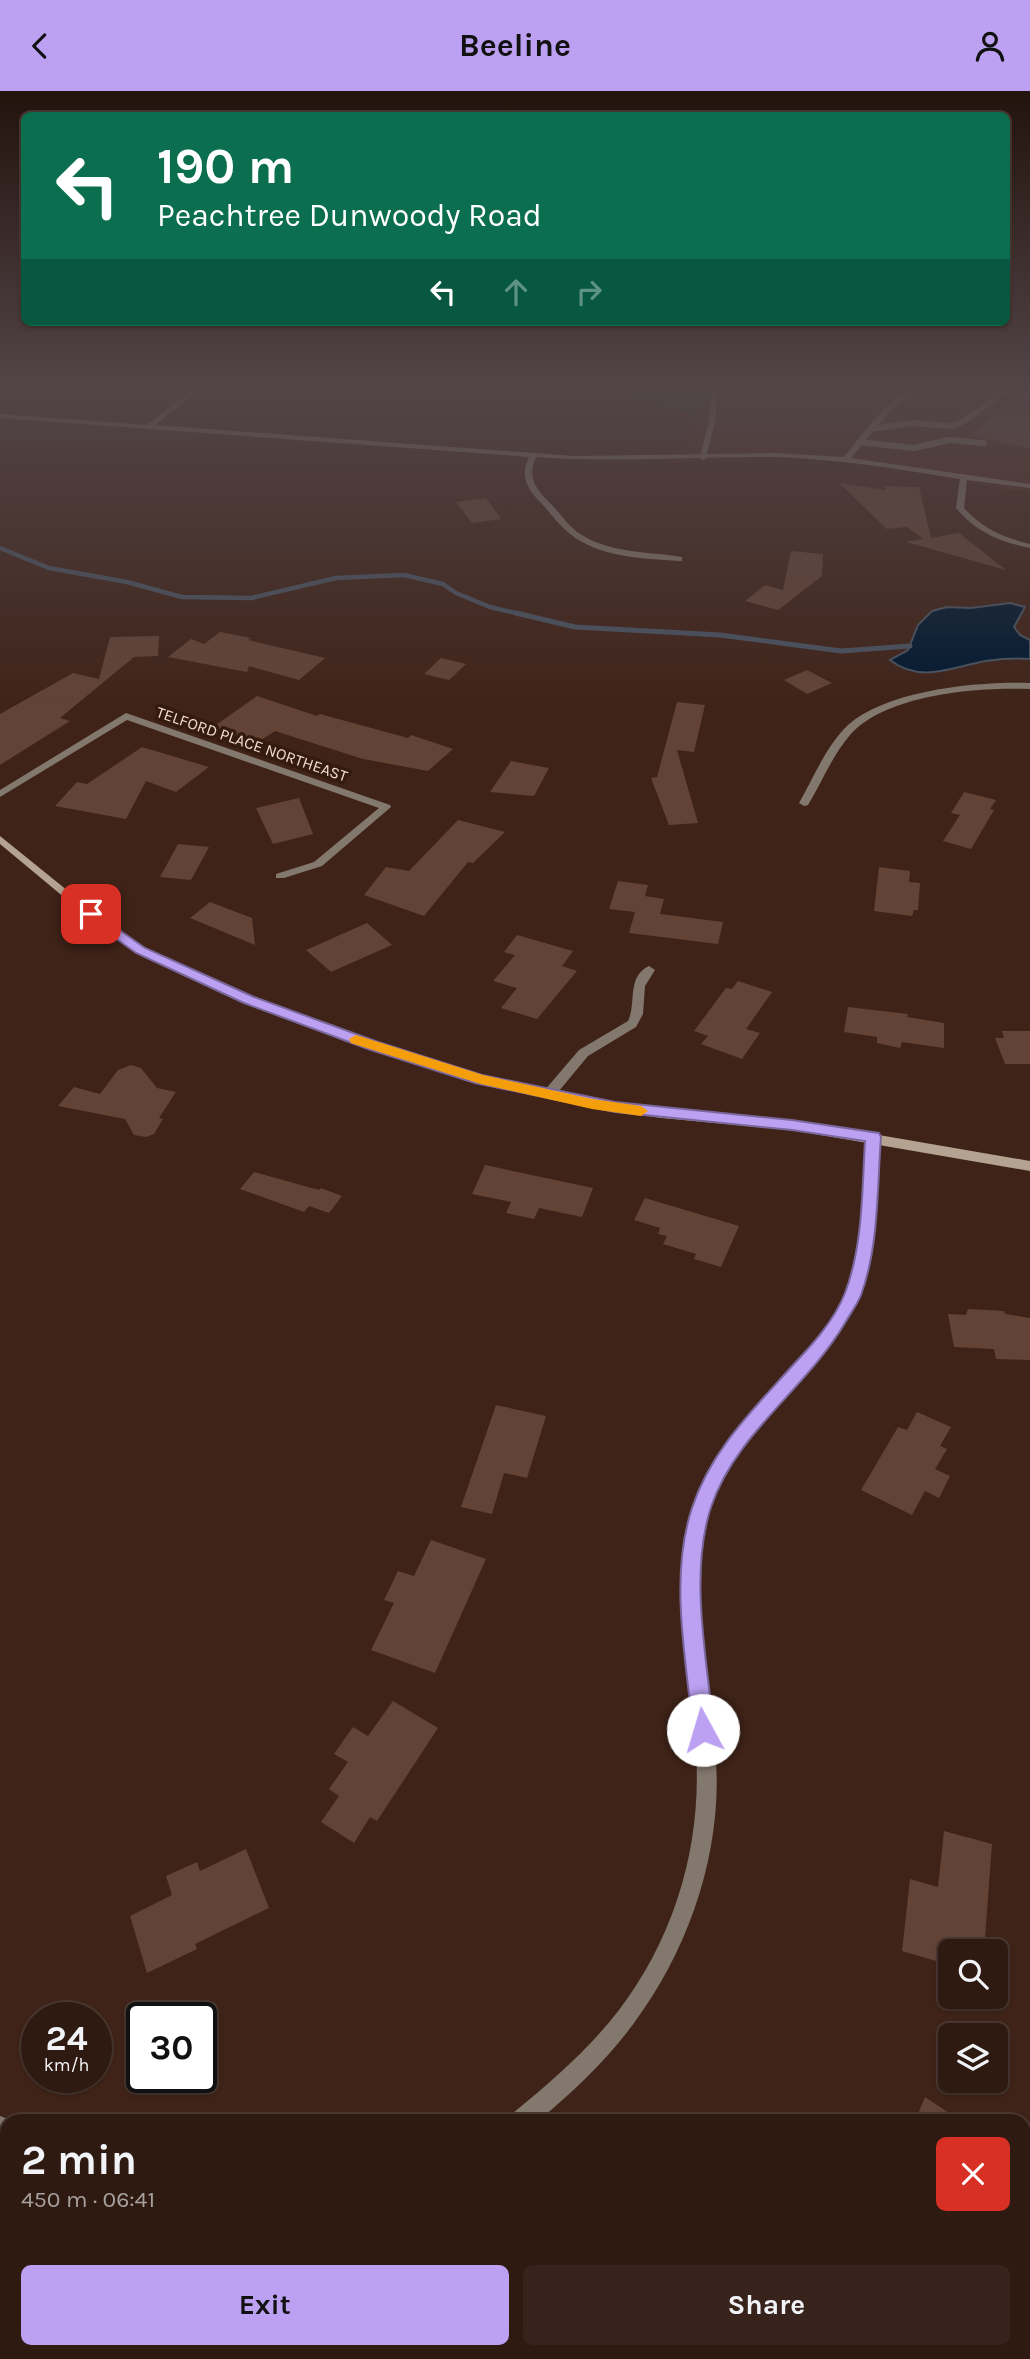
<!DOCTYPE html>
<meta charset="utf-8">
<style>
:root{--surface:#2f1a12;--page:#37231b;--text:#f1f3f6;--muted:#a7a19f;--line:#4a3832;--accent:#bca0f2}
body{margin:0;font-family:Karla,sans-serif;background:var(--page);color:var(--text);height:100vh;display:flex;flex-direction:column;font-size:26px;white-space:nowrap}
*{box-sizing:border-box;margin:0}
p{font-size:23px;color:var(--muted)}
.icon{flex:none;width:38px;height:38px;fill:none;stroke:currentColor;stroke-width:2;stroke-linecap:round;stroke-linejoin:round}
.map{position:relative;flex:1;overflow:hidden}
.details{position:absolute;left:0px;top:2023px;width:1031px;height:245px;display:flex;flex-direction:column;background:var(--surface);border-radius:21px 21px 0 0;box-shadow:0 2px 5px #0004,0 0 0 2px var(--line)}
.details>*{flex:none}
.guide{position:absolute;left:21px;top:21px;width:989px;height:214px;border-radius:10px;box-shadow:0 2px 5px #0004,0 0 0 2px var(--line);background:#0b6e4f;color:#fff;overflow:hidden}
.fabs{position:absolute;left:938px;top:1848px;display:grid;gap:14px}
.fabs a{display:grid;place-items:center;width:70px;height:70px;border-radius:10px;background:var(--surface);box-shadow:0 2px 5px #0004,0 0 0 2px var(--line);font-size:35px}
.speed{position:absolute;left:21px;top:1911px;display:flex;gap:14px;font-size:35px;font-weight:700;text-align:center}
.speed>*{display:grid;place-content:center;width:91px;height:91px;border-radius:50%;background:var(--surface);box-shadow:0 2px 5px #0004,0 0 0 2px var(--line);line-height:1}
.speed small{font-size:18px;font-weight:400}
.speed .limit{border:4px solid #111;border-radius:10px;background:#fff;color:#111}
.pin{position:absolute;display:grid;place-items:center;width:60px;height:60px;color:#fff;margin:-30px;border-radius:14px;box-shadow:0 4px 10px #0006}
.me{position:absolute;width:77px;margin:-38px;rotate:354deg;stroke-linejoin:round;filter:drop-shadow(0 0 5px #0008)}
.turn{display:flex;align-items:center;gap:24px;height:147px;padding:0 21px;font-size:32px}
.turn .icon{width:91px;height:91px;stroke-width:2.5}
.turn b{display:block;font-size:49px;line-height:60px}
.lanes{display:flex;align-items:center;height:66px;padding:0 21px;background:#0003;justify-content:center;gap:35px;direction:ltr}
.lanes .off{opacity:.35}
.round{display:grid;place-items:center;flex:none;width:74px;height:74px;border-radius:10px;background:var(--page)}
.summary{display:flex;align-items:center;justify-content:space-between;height:119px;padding:0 21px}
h1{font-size:42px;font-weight:700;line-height:52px}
.button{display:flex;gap:14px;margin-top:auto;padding:14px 21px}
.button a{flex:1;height:80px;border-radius:10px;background:var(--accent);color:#111;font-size:28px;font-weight:700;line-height:80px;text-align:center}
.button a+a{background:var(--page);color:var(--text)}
header{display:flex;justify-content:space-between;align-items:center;height:91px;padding:0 21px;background:var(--accent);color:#111;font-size:32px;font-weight:700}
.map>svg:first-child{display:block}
.built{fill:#4c291b}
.green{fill:#184015}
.water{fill:#001830;stroke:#485361;stroke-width:2}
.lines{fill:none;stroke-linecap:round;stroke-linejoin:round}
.stream-far1{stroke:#485361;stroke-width:4.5}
.stream{stroke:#485361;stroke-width:5}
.building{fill:#624336}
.lane{stroke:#83786d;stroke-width:6}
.street{fill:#83786d;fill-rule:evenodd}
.secondary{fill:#b4a391;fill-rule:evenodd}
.route{fill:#bca0f2;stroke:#7a689d;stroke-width:2}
.slow{fill:#f59e0b}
.labels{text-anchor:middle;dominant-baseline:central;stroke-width:7;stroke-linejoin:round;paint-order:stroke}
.far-street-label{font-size:16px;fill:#efdcd4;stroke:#351a0e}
</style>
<header><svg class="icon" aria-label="back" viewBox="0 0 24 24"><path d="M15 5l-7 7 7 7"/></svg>Beeline<svg class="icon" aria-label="person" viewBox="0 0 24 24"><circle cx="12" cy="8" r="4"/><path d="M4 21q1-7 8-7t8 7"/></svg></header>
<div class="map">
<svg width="1030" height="2268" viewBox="0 0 1030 2268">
<rect width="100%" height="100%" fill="#3f2318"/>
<!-- built -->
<path class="built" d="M723 299H1030V399H1008L889 375 786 363 673 372 697 324Z"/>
<!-- green -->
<path class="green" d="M591 299H723L697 324Z"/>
<!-- water -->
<path class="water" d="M1010 512 1025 516 1014 536 1020 544 1030 549V568C1015 567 1000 568 986 570 952 576 921 593 890 569L908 559 918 534 932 520 947 516 971 517Z"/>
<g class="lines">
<!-- stream-far1 -->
<path class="stream-far1" d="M0 457 49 477 127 491 182 506 251 507 336 487 404 484 443 493 456 502 490 516 524 524"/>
<!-- stream -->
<path class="stream" d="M516 522 575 536 720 544 841 560 910 555"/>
</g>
<!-- building -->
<path class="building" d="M1029 299 1030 358 970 344Z
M839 392 886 399 885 395 919 396 931 447 959 442 1006 479 906 451 923 448 907 436 887 438Z
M486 407 501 428 472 432 456 411Z
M791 460 823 463 822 485 778 519 745 510 765 494 783 499Z
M220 541 251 547 248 549 325 567 299 589 249 575 247 581 168 566 191 548 204 553Z
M159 545 158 565 134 566 60 627 70 630 0 674V623L73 582 99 588 110 546Z
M441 567 466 573 449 589 424 583Z
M807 579 832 592 807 603 784 589Z
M257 605 317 625 320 623 408 647 411 644 453 658 428 680 363 668 275 640 258 651 213 636Z
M677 611 705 614 694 661 677 659 698 732 669 734 651 687 657 686Z
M142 656 209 676 176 701 146 690 126 728 55 715 77 691 87 693Z
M511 670 549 677 534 705 490 701Z
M964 701 996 709 990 718 994 719 971 758 943 750 960 724 951 722Z
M299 707 313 743 273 753 256 717Z
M458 729 505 741 473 772 468 771 424 825 364 804 386 776 409 780Z
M178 753 209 756 191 789 160 786Z
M879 776 910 780 909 791 920 792 918 819H914L912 825 874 820Z
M618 790 648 794 645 805 664 808 660 823 723 831 718 853 629 842 635 821 609 818Z
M210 811 252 827 255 854 190 827Z
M367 832 392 854 331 881 306 859Z
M517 844 573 860 562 875 577 880 537 928 501 917 517 897 493 890 515 864 504 861Z
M738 890 772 901 746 938 760 942 742 968 701 953 708 945 694 940 726 897 732 898Z
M848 916 908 923 907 926 944 932V957L902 951 900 957 877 952V946L844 941Z
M1002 940H1030V973H1005L995 947H1004Z
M131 974 141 977 157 997 176 1001 159 1027 163 1028 154 1043 146 1046 134 1044 125 1028 58 1015 74 996 100 1003 118 979Z
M485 1074 593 1097 582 1126 539 1117 534 1128 506 1122 511 1111 472 1103Z
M254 1081 319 1099 321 1097 342 1105 329 1122 309 1115 304 1121 240 1098Z
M645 1107 739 1135 721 1176 694 1168 696 1163 663 1153 667 1145 658 1143 660 1137 634 1129Z
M968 1218 1003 1220 1006 1223 1030 1227V1269L996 1268 994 1258 954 1256 948 1223 966 1224Z
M496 1314 546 1325 527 1387 504 1382 492 1423 461 1416Z
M917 1321 951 1336 940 1355 947 1358 935 1378 950 1385 939 1407 925 1400 912 1424 861 1399 898 1336 907 1339Z
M431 1449 486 1468 435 1582 371 1559 394 1512 384 1509 398 1480 414 1485Z
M393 1610 438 1637 377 1730 370 1726 354 1752 321 1731 339 1705 329 1698 348 1671 334 1663 353 1636 368 1645Z
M944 1740 992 1753 984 1860H950V1874L902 1860 910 1788 938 1796Z
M246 1758 269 1817 195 1853 197 1858 147 1882 130 1825 172 1804 166 1785 197 1771 200 1780Z
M925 2006 961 2030H915Z"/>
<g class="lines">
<!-- lane -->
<path class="lane" d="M871 338 912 332 952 335 964 330 1006 299
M859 351 914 357 949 349 984 352
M703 366 712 331 715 299"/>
<!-- street -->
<path class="street" d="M191 299H199L155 334 574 365 774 362 844 366C859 348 893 299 917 299L890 320 851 367 1030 393V397L967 389 964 417C982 437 1004 447 1030 453V457C1000 451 976 441 956 417L960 388C899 378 838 368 775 366 695 365 616 372 536 366 526 387 537 399 551 413 560 422 567 433 577 441 609 463 646 460 682 466V470H679C642 467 599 467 569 442 559 434 551 423 543 414 528 399 519 386 529 366L0 327V323L147 334Z
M1030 592V598C978 596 886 603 850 644 832 665 822 691 808 714L804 715 799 712C814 686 826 655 848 634 887 599 979 590 1030 592Z
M126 622 390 714 391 716 322 775 284 787H276V783L314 771 379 717 127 629 0 706V699Z
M649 875 655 879 645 895 643 923 636 936 588 965 554 1006H544L543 1003 544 1000 579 959 628 930C637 912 626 886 649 875Z
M873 1041 880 1046C876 1108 879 1172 847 1228 809 1298 733 1339 710 1418 687 1495 706 1580 715 1658 725 1753 691 1856 634 1932 607 1969 573 2001 538 2030H510L513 2022C551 1991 589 1958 619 1919 680 1839 706 1738 694 1640 686 1567 671 1487 694 1416 722 1329 794 1296 835 1223 866 1170 862 1105 866 1046Z
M0 2025 14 2030H7V2049L0 2047Z"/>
<!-- secondary -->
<path class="secondary" d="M0 745 115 838 144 857 253 906 376 951 483 984 592 1009 662 1019 792 1029 1030 1070V1080L792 1039 662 1027 592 1017 481 992 368 957 245 912 136 861 107 842 0 753Z"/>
</g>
<!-- sky -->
<linearGradient id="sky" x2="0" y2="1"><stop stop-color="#23130d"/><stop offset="0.48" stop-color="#524548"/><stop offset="1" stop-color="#524548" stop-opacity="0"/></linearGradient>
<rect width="1030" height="617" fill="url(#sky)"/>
<!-- route -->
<path class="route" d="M91 819 145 857 254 906 378 951 482 984 615 1011 792 1029 879 1042 881 1046C877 1098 879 1155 861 1204 857 1214 850 1223 845 1232 806 1298 736 1342 711 1416 689 1483 707 1570 714 1639L711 1646 703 1649 696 1646 693 1639C686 1568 669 1486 692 1417 711 1359 753 1319 792 1275 812 1254 834 1230 845 1202 863 1154 862 1101 865 1050L792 1039 615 1021 475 992 368 958 244 912 136 862 86 826 85 823Z"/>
<!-- slow -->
<path class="slow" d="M356 944 483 984 592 1008 641 1015 648 1020 641 1025 592 1018 481 993 351 952 349 948Z"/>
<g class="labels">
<!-- far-street labels -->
<g class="far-street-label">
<text transform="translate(252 653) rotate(19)">TELFORD PLACE NORTHEAST</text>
</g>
</g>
</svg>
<div class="fabs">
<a><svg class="icon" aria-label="search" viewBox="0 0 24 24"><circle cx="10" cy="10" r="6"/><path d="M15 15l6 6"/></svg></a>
<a><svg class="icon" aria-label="layers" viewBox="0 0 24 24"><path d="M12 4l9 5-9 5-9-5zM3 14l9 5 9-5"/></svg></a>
</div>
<div class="speed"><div>24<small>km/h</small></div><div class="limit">30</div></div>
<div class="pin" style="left:91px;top:823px;background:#d93025"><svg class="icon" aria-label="arrive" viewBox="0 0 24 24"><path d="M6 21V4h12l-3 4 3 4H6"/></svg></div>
<svg class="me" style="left:703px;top:1639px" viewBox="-20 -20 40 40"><circle r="19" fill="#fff"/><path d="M0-13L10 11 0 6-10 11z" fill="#bca0f2"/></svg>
<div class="guide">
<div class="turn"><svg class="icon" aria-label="left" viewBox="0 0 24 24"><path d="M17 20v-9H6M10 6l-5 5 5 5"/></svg><div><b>190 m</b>Peachtree Dunwoody Road</div></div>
<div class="lanes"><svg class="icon" aria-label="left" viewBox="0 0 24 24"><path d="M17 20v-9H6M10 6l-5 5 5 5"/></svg><svg class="icon off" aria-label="ahead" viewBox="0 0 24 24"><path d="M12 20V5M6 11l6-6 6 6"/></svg><svg class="icon off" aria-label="right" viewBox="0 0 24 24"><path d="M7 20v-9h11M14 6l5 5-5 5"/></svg></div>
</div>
<section class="details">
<div class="summary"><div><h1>2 min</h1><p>450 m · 06:41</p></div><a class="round" style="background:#d93025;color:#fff"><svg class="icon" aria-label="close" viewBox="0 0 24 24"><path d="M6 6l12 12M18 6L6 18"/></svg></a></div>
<div class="button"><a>Exit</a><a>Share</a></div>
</section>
</div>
